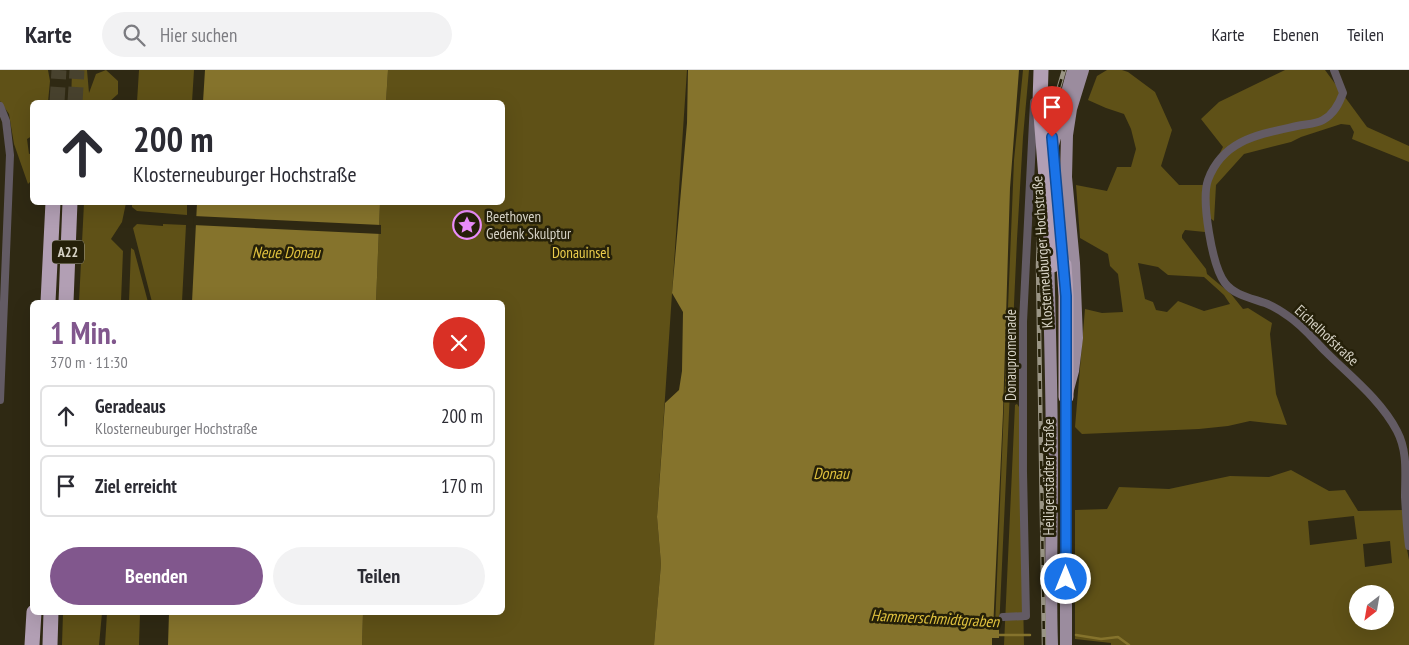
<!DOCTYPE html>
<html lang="de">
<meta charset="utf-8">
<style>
:root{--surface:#fff;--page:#f2f2f3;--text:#2b2b33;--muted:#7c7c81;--line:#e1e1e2;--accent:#81578d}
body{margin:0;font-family:"PT Sans Narrow",sans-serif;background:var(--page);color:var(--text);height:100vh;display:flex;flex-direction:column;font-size:19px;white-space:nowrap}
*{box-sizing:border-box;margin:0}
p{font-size:16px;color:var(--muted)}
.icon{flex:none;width:28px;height:28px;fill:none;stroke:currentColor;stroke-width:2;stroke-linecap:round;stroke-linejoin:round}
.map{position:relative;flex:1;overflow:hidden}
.sheet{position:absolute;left:30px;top:230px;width:475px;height:315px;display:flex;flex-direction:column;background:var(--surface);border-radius:8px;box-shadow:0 5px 20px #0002}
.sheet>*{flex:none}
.banner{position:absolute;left:30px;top:30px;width:475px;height:105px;border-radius:8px;box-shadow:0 5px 20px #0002;background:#fff;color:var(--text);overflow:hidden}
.needle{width:32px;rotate:211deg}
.buttons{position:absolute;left:1349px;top:515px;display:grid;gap:10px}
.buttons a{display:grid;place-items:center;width:45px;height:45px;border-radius:50%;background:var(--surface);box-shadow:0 5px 20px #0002;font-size:25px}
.pin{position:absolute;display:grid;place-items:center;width:42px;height:42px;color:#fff;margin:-51px -21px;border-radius:50% 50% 50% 0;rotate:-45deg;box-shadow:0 0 5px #0007}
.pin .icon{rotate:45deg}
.me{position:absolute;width:55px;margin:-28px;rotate:0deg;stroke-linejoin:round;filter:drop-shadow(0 0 4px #0008)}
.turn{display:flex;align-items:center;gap:18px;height:105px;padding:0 20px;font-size:22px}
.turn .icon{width:65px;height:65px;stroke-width:2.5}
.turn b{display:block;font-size:35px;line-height:42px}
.round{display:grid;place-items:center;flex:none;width:52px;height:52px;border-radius:26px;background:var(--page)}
.head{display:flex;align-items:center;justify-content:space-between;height:85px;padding:0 20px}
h1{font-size:30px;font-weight:600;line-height:38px;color:var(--accent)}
.button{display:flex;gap:10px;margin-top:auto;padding:10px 20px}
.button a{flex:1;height:58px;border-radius:30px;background:var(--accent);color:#fff;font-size:20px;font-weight:600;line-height:58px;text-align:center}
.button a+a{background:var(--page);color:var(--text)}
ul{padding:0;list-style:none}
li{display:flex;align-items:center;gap:15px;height:62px;margin:0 10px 8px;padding:0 10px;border:2px solid var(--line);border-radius:8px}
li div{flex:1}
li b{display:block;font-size:19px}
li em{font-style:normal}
header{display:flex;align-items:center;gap:30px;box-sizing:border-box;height:70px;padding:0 25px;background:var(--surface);border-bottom:1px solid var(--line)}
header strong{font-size:24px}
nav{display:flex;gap:28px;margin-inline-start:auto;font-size:18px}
.search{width:350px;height:45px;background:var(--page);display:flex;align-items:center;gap:12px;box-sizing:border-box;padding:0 18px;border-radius:28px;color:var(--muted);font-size:19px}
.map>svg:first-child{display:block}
.green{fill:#5f5117;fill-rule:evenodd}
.water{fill:#85732c}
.pier{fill:#2f2913}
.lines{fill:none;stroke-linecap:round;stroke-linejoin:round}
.stream{stroke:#85732c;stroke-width:2.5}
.highway-tunnel{stroke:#48422e;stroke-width:15;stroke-dasharray:15 8;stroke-linecap:butt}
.street{stroke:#635b64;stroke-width:8}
.primary{stroke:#9b8c9e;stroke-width:12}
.highway{stroke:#b29fb4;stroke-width:15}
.rail-casing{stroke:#9a9585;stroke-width:4.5}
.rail{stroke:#252009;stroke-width:2.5;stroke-dasharray:8;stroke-linecap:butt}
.highway-bridge{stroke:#b29fb4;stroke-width:15}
.route-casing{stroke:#114b97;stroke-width:12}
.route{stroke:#1a73e8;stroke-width:9}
.labels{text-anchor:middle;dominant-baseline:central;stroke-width:5;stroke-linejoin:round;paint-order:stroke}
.shield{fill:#252009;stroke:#a19d8d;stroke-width:1}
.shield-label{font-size:14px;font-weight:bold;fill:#d6d2c5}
.poi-label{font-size:15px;fill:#d6d2c5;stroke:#252009;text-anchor:start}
.park-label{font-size:15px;fill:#ebcc4c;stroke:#252009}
.street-label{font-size:15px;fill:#d6d2c5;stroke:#252009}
.water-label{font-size:16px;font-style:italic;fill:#dfc13e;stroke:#252009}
</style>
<header>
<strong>Karte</strong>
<div class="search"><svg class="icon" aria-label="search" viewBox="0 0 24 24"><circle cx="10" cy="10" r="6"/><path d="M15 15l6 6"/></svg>Hier suchen</div>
<nav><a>Karte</a><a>Ebenen</a><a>Teilen</a></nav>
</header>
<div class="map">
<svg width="1409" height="575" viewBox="0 0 1409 575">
<rect width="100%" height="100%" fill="#2f2913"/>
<!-- green -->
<path class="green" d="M0 0H48L50 11 48 32H32V66L27 69 29 84 32 83V110L28 114 14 74 9 44 0 31Z
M74 0H87L89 23 96 4 106 0 118 11V24L109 32H71L72 1Z
M139 0H194L192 32H137Z
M388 0H687L657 447 661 494 654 575H362L363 543 502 542V232H376L380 133 502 132V32H386Z
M1023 0H1029L1023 67 1017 169 999 560 995 557 1014 90Z
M1107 0H1122L1128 2 1155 22 1172 60 1161 96 1179 115H1203L1223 77 1201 49 1219 32 1285 0H1325L1367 57 1409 76V92L1352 69 1354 62 1350 55 1341 54 1301 67 1291 72 1244 84 1216 115 1214 151 1206 145 1205 162 1185 160 1182 165V168L1206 199 1207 204 1231 224 1243 239 1248 238 1272 253 1270 264 1276 324 1287 355 1250 351 1228 356 1199 359 1082 364 1075 357 1085 239 1102 243 1123 242 1118 204 1110 196 1108 184 1080 168 1076 115 1107 121 1117 97H1131L1136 79 1131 59 1124 44 1106 38 1088 30 1097 6ZM1138 193 1158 197 1168 205 1204 207 1224 225 1230 234 1204 241 1178 231 1167 242 1156 240 1153 232 1145 229Z
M84 133H126L122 152 111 169 123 181 121 232H79Z
M132 133H187V145L137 141 132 137Z
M137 154 163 156V154L186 155 182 232H152L133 158Z
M131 178 134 180 148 232H129Z
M1017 334 1019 337 1024 575H1004L1015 335Z
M1291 400 1329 421 1345 420 1358 441 1403 440 1405 469 1409 490V575H1111V573L1075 569V440L1107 439 1119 417 1169 419 1230 406 1269 407ZM1354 446 1357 469 1310 475 1308 451ZM1390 471 1392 493 1365 497 1363 474ZM1358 524H1385V551H1358Z
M63 543H102L99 575H62Z
M107 543H140L139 575H105Z"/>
<!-- water -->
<path class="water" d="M205 0H388L386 32H203Z
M688 0H1019L1010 118 1003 343 993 560H999V568H992V575H654L661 494 657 447 665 333 679 320 682 301 683 242 672 223 687 53Z
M197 133H380L376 232H192Z
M169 543H363L362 575H168Z"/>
<!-- pier -->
<path class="pier" d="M194 146 381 155V164L193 155Z"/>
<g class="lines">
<!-- stream -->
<path class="stream" d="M997 565H1030
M1076 565 1101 569 1118 567 1129 575"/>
<!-- highway-tunnel -->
<path class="highway-tunnel" d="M57 32 59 0
M75 32 77 0"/>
<!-- street -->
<path class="street" d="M1334 0 1343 23C1339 34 1334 44 1323 50 1316 54 1306 54 1297 56 1261 64 1223 69 1208 110 1201 130 1212 196 1225 213 1234 225 1251 228 1265 233 1273 236 1281 241 1288 246 1303 256 1314 270 1326 282 1350 306 1381 330 1397 361 1408 382 1405 404 1405 427 1406 444 1407 460 1409 476
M0 36 6 51 10 85 0 330
M1003 547 1026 546 1023 402V252L1034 32"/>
<!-- primary -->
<path class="primary" d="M1049 100 1053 75 1073 0
M1048 184C1050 256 1052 328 1052 401 1052 459 1050 517 1052 575
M1066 575V327L1073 301 1077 268 1074 193 1066 107 1067 65 1071 39 1083 0"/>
<!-- highway -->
<path class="highway" d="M1064 195 1066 226V327
M48 232 53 132
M66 232 70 132
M32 575 34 542
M50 575 51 542"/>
<defs>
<path id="rail" d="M1044 575 1038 195 1041 122 1044 89 1057 24 1064 0"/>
</defs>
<!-- rail casing -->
<use href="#rail" class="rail-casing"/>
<!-- rail -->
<use href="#rail" class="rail"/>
<!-- highway-bridge -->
<path class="highway-bridge" d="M1041 0 1040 33 1053 195"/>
</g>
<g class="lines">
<defs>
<path id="route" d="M1052 67 1066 226V509"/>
</defs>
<!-- route casing -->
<use href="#route" class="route-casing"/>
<!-- route -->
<use href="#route" class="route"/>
</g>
<!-- icons -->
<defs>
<symbol id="sight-ring" viewBox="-11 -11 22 22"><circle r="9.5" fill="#252009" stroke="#eb8dfb" stroke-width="1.5"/><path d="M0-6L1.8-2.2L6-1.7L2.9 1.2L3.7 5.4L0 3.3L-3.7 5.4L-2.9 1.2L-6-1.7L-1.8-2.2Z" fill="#eb8dfb"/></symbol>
</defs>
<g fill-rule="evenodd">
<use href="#sight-ring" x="451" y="139" width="32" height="32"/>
</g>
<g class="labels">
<!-- shield labels -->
<rect class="shield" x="52" y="170.5" width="32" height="23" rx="4"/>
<g class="shield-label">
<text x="68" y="182">A22</text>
</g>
<!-- poi labels -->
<g class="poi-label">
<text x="486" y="146">Beethoven<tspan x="486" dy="17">Gedenk Skulptur</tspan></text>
</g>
<!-- park labels -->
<g class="park-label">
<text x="581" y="182">Donauinsel</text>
</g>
<!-- street labels -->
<g class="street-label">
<text transform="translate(1042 182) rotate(-94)">Klosterneuburger Hochstraße</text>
<text transform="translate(1327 265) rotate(43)">Eichelhofstraße</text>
<text transform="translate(1010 285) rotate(-90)">Donaupromenade</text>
<text transform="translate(1048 407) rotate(-90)">Heiligenstädter Straße</text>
</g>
<!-- water labels -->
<g class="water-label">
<text x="286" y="182">Neue Donau</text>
<text x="831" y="403">Donau</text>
<text transform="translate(935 548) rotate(3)">Hammerschmidtgraben</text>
</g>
</g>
</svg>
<div class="buttons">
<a><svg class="needle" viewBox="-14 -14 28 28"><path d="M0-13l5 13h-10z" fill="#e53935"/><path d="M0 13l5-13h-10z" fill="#7c7c81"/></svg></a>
</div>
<div class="pin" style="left:1052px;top:67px;background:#d93025"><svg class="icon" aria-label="arrive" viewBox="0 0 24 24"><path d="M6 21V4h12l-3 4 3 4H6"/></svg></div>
<svg class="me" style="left:1066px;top:509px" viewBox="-20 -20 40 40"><circle r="17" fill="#1a73e8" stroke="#fff" stroke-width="3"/><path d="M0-11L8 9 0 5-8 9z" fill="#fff"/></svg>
<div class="banner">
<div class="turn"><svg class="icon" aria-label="ahead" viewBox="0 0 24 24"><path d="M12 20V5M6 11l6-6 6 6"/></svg><div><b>200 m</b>Klosterneuburger Hochstraße</div></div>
</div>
<section class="sheet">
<div class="head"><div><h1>1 Min.</h1><p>370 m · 11:30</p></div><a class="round" style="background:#d93025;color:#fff"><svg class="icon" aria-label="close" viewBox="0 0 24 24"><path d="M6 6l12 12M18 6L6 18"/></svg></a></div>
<ul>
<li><svg class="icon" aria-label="ahead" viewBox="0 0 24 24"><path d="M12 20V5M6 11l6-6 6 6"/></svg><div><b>Geradeaus</b><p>Klosterneuburger Hochstraße</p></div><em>200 m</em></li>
<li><svg class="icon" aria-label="arrive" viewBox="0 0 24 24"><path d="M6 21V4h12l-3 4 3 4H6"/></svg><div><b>Ziel erreicht</b></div><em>170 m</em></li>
</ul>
<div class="button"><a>Beenden</a><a>Teilen</a></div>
</section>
</div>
